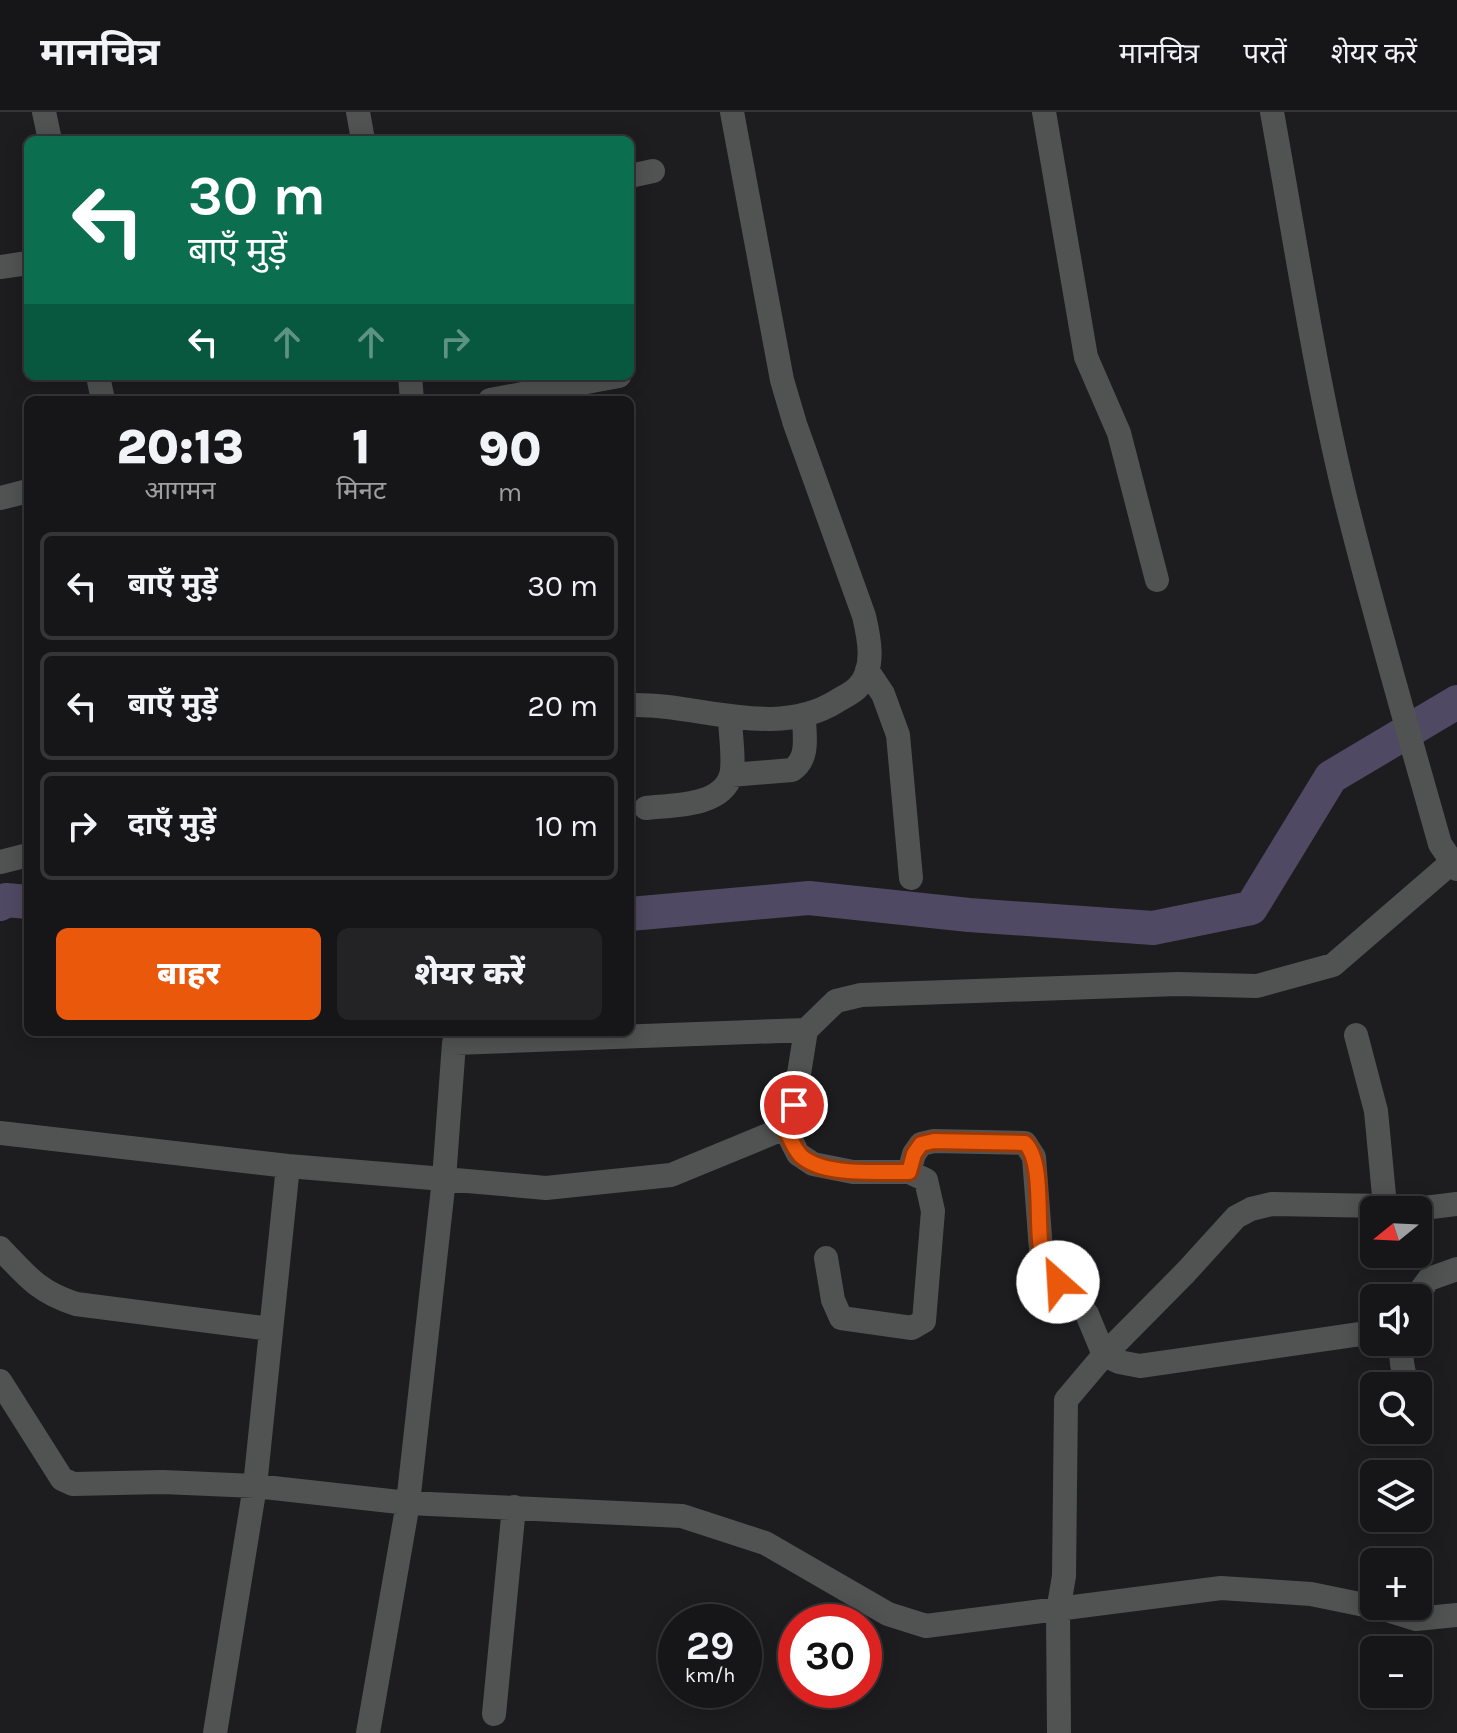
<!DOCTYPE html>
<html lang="hi">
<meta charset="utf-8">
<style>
:root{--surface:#161517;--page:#232224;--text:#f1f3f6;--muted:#9e9fa1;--line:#353436;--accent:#ea580c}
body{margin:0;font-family:Karla,"Noto Sans Devanagari",sans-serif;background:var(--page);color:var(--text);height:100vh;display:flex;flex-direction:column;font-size:30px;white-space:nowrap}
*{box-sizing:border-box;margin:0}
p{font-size:26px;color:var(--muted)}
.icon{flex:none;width:44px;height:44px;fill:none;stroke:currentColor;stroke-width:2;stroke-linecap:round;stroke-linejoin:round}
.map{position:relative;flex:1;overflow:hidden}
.sheet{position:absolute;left:24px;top:284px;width:610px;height:640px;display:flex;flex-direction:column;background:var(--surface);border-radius:12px;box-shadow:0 4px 20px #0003,0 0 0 2px var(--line)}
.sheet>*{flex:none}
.top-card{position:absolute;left:24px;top:24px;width:610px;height:244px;border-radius:12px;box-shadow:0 4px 20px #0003,0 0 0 2px var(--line);background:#0b6e4f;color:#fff;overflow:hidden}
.needle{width:52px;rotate:252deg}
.tools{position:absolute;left:1360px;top:1084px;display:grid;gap:16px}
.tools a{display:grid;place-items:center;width:72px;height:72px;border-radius:12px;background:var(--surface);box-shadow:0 4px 20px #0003,0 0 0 2px var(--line);font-size:40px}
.speed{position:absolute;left:658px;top:1492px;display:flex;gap:16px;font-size:40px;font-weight:700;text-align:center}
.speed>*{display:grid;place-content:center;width:104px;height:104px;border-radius:50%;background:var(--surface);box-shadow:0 4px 20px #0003,0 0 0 2px var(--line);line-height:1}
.speed small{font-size:20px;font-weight:400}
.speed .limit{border:12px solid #d22;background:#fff;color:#111}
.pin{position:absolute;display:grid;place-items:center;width:68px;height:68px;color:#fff;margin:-34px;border:4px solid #fff;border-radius:50%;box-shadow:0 2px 8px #0007}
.me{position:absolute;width:88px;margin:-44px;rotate:334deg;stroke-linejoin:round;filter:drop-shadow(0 0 6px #0008)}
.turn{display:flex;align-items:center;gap:28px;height:168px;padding:0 32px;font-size:36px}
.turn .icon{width:104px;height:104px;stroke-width:2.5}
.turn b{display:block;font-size:56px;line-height:68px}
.lanes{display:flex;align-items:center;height:76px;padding:0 32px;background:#0003;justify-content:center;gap:40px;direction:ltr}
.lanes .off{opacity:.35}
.eta{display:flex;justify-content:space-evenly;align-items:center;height:136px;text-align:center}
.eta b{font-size:48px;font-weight:800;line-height:56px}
.action{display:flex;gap:16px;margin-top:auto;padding:16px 32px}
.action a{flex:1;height:92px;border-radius:12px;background:var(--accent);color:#fff;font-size:32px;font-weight:800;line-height:92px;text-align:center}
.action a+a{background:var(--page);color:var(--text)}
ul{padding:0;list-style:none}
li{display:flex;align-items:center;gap:24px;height:108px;margin:0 16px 12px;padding:0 16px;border:4px solid var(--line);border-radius:12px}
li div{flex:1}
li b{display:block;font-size:30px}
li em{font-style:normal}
header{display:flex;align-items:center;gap:48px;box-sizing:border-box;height:112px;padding:0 40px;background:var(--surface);border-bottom:2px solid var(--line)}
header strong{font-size:38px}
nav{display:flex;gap:44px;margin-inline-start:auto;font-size:28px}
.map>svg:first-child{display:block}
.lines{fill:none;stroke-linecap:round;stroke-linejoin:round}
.canal{stroke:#504963;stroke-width:34}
.minor{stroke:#515352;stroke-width:24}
.tertiary{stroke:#515352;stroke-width:24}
.route-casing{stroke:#983908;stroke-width:20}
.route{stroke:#ea580c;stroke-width:14}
</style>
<header>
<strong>मानचित्र</strong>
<nav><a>मानचित्र</a><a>परतें</a><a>शेयर करें</a></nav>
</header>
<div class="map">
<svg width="1457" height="1621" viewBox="0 0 1457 1621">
<rect width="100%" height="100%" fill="#1d1c1f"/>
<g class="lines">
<!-- canal -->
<path class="canal" d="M0 792 6 788 28 790
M630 802 809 786 969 803 1153 816 1251 796 1331 665 1457 590"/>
<!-- minor -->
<path class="minor" d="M44 0 50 28
M358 0 363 28
M1044 0 1086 245 1119 321 1157 468
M630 64 653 59
M0 155 28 151
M98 264 103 288
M410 264 412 288
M490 288 619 264
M0 386 28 379
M867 558 883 582 898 623 911 766
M630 593C698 591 775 628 837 589 843 585 853 581 858 575 876 557 869 525 864 504L795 312 782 268 732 0
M731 663 792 658C810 646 804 623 804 604
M646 696C672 693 722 695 731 663 735 649 730 620 730 605
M0 750 28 743
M806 918 794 993 785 1016 671 1063 546 1076 444 1067 454 931 806 918 836 889 861 883 1178 872 1257 874 1333 853 1451 751
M1356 923 1376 999 1385 1094 1396 1098
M785 1016 798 1042 813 1052 853 1060H909L926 1068 933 1099 924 1209 912 1216 841 1206 833 1188 826 1146
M0 1021 288 1054 444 1067 408 1391 368 1621
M909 1060 914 1042 921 1032 934 1029 1025 1031 1034 1045 1041 1138 1048 1155 1058 1170 1087 1202 1104 1243 1119 1250 1140 1254 1374 1220
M1408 1098 1457 1092
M0 1136C27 1164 38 1180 76 1192L271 1217
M1415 1186 1429 1167 1457 1157
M1403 1230C1399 1245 1403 1260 1408 1274
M0 1269 62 1367 73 1372 163 1370 255 1374 408 1391 682 1404 765 1431 888 1502 926 1514 1221 1476 1311 1482 1384 1497 1416 1507 1457 1503
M494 1602 514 1395
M215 1621 255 1374 288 1054
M1059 1621 1058 1499 1064 1464 1066 1288 1104 1243 1186 1160 1236 1105 1251 1097 1272 1092 1385 1094"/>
<!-- tertiary -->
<path class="tertiary" d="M1272 0C1295 127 1314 255 1344 381 1373 499 1407 615 1440 732L1457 757"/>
</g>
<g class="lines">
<defs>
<path id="route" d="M794 993 785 1016C790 1025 794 1037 801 1044 825 1065 879 1059 909 1060L914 1042 921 1032 934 1029 1025 1031C1044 1049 1036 1110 1041 1136 1043 1149 1051 1160 1058 1170"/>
</defs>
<!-- route casing -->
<use href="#route" class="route-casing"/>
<!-- route -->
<use href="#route" class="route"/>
</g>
</svg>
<div class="tools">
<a><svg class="needle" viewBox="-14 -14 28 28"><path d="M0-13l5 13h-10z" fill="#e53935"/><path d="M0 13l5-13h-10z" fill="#9e9fa1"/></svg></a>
<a><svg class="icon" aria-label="sound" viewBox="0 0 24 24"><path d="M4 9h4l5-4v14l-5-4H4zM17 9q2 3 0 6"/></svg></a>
<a><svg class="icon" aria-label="search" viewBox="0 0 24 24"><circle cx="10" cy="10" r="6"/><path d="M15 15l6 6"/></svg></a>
<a><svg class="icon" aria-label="layers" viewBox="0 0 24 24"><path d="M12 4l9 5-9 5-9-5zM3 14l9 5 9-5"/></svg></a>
<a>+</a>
<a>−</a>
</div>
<div class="speed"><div>29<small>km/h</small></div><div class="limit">30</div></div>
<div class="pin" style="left:794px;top:993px;background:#d93025"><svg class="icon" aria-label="arrive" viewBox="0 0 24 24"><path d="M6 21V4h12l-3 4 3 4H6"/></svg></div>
<svg class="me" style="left:1058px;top:1170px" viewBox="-20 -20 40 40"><circle r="19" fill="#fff"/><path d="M0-13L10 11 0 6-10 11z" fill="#ea580c"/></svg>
<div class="top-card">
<div class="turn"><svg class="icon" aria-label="left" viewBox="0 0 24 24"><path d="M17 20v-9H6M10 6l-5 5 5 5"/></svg><div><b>30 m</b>बाएँ मुड़ें</div></div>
<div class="lanes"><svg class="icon" aria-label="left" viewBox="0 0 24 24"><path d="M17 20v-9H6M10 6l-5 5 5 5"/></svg><svg class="icon off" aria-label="ahead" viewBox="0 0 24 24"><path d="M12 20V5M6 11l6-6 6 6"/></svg><svg class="icon off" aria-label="ahead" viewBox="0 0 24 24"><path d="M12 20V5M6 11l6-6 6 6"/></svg><svg class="icon off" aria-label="right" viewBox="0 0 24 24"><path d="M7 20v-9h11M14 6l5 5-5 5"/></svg></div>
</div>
<section class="sheet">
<div class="eta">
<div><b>20:13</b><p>आगमन</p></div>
<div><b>1</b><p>मिनट</p></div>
<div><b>90</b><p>m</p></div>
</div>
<ul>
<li><svg class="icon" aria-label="left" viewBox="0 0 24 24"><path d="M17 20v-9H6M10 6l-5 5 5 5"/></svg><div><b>बाएँ मुड़ें</b></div><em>30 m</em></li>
<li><svg class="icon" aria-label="left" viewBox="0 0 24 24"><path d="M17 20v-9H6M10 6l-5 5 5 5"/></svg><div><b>बाएँ मुड़ें</b></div><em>20 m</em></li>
<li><svg class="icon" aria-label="right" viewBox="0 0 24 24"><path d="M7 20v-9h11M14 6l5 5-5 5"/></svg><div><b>दाएँ मुड़ें</b></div><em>10 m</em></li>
</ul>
<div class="action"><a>बाहर</a><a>शेयर करें</a></div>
</section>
</div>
